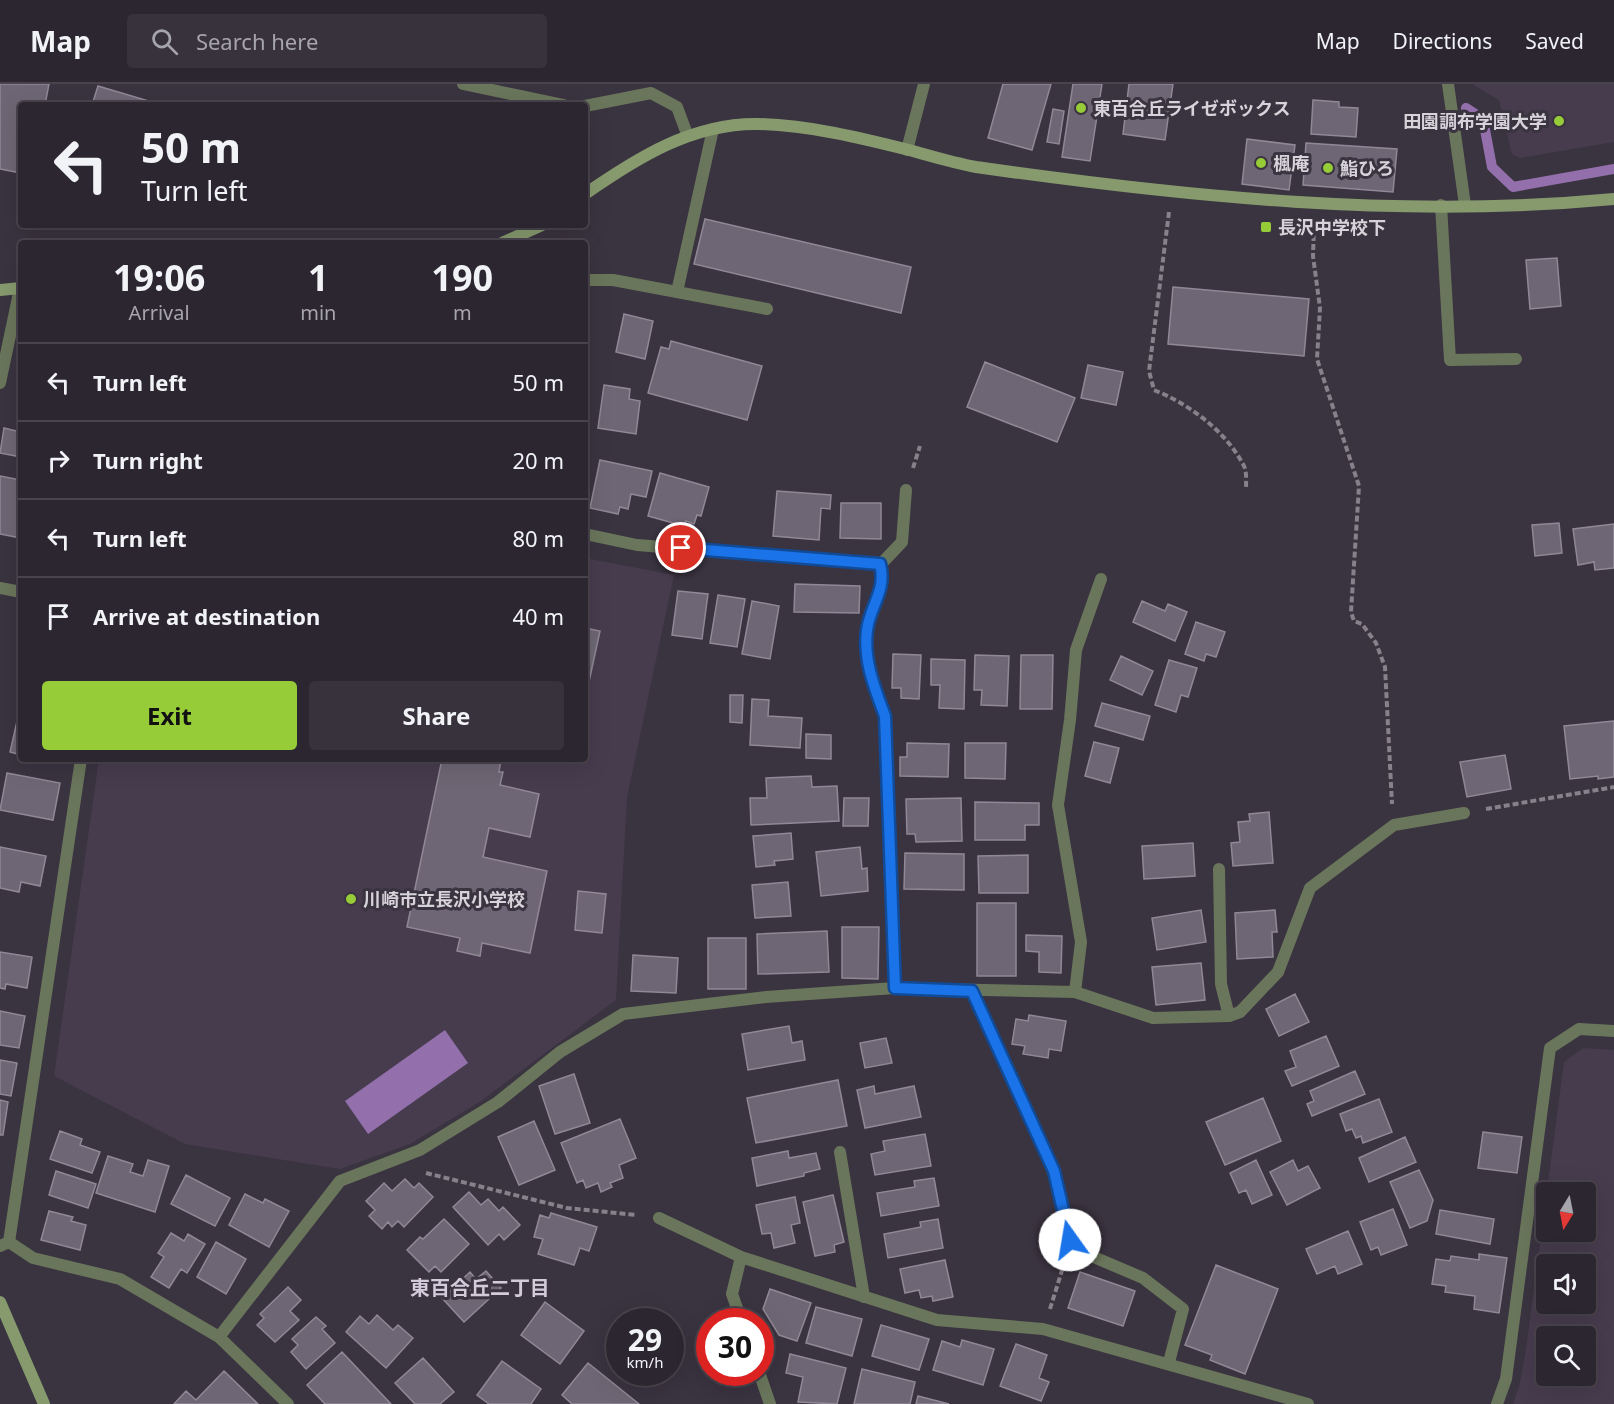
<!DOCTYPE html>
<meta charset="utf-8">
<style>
:root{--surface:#2c2630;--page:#38323c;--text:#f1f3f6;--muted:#a6a5ab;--line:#48434c;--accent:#97cc39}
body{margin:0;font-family:"Noto Sans","Noto Sans JP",sans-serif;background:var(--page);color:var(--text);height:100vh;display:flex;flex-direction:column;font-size:22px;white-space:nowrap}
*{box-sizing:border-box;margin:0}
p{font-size:20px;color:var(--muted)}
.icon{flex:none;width:33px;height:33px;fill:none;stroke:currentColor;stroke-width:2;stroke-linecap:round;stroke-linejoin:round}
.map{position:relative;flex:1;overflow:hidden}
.panel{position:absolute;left:18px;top:156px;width:570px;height:522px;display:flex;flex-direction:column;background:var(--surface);border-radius:6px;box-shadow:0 6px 24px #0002,0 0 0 2px var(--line)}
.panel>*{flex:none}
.banner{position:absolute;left:18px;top:18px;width:570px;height:126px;border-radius:6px;box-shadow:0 6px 24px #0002,0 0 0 2px var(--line);background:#2c2630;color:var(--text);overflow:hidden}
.needle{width:39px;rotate:190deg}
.buttons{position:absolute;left:1536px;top:1098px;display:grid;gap:12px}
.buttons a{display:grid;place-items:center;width:60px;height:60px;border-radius:6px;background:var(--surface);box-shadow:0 6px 24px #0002,0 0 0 2px var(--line);font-size:30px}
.speed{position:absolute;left:606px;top:1224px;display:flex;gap:12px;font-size:30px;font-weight:700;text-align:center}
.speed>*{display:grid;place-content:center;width:78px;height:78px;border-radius:50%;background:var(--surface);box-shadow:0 6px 24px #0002,0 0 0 2px var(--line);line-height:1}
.speed small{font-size:15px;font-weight:400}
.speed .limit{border:9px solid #d22;background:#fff;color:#111}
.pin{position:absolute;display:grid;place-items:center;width:51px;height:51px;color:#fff;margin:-26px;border:3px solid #fff;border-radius:50%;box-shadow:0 2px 6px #0007}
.me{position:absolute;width:66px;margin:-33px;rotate:347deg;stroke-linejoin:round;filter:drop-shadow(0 0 4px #0008)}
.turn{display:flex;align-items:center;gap:21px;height:126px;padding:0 24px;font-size:27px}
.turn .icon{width:78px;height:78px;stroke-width:2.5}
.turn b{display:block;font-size:42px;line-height:51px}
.eta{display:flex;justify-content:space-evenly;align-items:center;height:102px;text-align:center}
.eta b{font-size:36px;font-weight:700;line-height:42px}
.action{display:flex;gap:12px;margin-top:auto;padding:12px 24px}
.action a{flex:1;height:69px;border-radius:6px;background:var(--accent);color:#111;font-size:24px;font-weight:700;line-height:69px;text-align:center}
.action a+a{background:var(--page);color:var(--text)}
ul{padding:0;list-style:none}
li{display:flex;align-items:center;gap:18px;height:78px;padding:0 24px;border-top:2px solid var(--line)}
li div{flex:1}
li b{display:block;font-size:22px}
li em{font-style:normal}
header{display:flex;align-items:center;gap:36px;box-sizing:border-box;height:84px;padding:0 30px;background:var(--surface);border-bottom:2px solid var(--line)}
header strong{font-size:28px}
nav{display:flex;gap:33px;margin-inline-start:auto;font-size:21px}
.search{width:420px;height:54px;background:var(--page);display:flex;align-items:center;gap:15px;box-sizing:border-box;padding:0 21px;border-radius:6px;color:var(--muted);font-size:22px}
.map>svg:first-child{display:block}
.built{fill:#473c4e;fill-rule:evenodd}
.water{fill:#9370ac}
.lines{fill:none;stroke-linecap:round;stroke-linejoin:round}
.stream{stroke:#9370ac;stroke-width:10}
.building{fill:#6e6674;stroke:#908896;stroke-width:1.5}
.path{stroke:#87818b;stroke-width:4;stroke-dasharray:6 3;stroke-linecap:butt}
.lane{stroke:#6a765b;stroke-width:12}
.street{stroke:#6a765b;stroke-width:12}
.secondary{stroke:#869a6e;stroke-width:12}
.route-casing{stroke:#114b97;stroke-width:15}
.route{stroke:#1a73e8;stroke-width:10}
.poi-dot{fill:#97cc39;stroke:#3a3340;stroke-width:2}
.labels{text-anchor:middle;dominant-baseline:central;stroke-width:6;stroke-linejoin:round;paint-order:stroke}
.poi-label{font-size:18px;font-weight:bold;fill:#d7d3da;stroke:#3a3340;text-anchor:start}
.neighbourhood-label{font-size:20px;font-weight:bold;fill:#d4cbda;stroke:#3a3340}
</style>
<header>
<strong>Map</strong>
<div class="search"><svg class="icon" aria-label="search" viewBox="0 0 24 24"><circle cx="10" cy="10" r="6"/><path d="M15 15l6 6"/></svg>Search here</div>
<nav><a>Map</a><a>Directions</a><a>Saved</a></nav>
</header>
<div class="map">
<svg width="1614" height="1320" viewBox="0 0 1614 1320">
<rect width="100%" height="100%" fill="#3a3340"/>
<!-- built -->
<path class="built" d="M1472 0H1614V58L1520 74 1512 70 1499 16Z
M585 474 674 491 627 713 616 916 481 1017 410 1060 340 1085 185 1060 54 992 99 675H585Z
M1583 964 1614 966V1320H1513L1520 1299 1526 1265 1564 978ZM1546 1108H1586V1148H1546ZM1546 1180H1586V1220H1546ZM1546 1252H1586V1292H1546Z"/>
<!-- water -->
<path class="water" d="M445 946 468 979 368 1050 345 1017Z"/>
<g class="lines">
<!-- stream -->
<path class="stream" d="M1466 24 1483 35 1492 83 1513 103 1614 85"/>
</g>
<!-- building -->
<path class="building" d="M0 0H49L45 21H21V89L0 85Z
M1003 0H1051L1032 66 988 54Z
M1073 0H1102L1090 77 1062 73Z
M1129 0H1173L1165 56 1123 50Z
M98 2 162 21H92Z
M1313 16 1339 18V23L1358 24 1356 53 1311 50Z
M1053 25 1064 27 1059 60 1047 58Z
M1247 55 1295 61 1289 106 1242 100Z
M1306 59 1397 65 1393 108 1303 101Z
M705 135 911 183 901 229 694 180Z
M1557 174 1561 222 1530 225 1526 176Z
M1173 203 1309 215 1304 272 1168 260Z
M624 230 653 237 645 275 616 268Z
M671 257 762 282 747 336 648 309 661 263 669 265Z
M985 278 1075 314 1057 358 967 323Z
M1088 281 1123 288 1116 321 1081 314Z
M604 301 630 305 629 315 640 317 636 350 598 344Z
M4 344 21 348V373L0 369Z
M600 376 652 387 646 413 631 410 628 425 620 423 618 430 590 424Z
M660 389 709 403 701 432 697 431 694 440 686 437 684 442 648 432Z
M0 392 21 396V454L0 450Z
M777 407 831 411 830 425 821 424 819 456 773 452Z
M841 419H881V455L840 454Z
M1559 439 1562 469 1535 472 1532 441Z
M1614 440V484L1595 486 1594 478 1578 481 1573 445Z
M795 500 860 502 859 529 794 528Z
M678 507 708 510 702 555 672 551Z
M718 511 745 515 737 563 710 559Z
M752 517 779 522 770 575 742 570Z
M1142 517 1165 527 1168 520 1187 528 1175 557 1133 538Z
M1196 538 1225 548 1216 573 1206 570 1204 577 1185 570Z
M585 544 600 547 585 616Z
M893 570 921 571 919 615 901 614V604H892Z
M975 571 1009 572 1007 622 981 621 982 606H974Z
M1021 571H1053L1052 625H1020Z
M1121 572 1153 587 1142 611 1110 596Z
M931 575 965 576 964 625 939 624 940 601H931Z
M1169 576 1197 584 1188 613 1181 611 1176 628 1155 621Z
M730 611H743L742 639 730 638Z
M752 615 769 616 768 632 802 634 800 664 750 661Z
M1102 619 1150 632 1143 656 1095 642Z
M18 633H21V671L10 668Z
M1614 637V693L1598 695V692L1570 695 1564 642Z
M806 650 831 651V675L806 674Z
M1094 658 1119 664 1110 699 1085 692Z
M907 659 949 660 948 693 900 692V673H907Z
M965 659H1006L1005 695 965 694Z
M1505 671 1511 705 1467 713 1460 678Z
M442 675H501L499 688H503L500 701 539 710 530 753 489 744 483 773 547 787 530 869 482 859 480 872 457 867 460 854 407 843Z
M7 689 60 699 53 736 0 726Z
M811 692 812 703 837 702 839 737 751 741 750 714H767L766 694Z
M844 714H869L868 742H843Z
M961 714 962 757 916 758 915 750H907L906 715Z
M975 718 1039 719V741H1025V756H975Z
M1269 728 1273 779 1233 782 1231 759 1240 758 1238 738 1250 737 1249 730Z
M791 749 793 775 774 777 775 781 756 783 753 752Z
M1193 759 1195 792 1144 795 1142 762Z
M0 763 46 772 40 802 21 798 19 808 0 804Z
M860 763 862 785 867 784 868 807 821 812 816 768Z
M905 769 964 770V806L904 805Z
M1028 771V809H979L978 772Z
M788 798 791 832 755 834 752 801Z
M578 807 606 810 602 849 575 846Z
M977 819H1016V892H977Z
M1201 826 1206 858 1157 866 1152 834Z
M1275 826 1277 848H1272L1273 873 1237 875 1235 829Z
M842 843H879L878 895 842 894Z
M827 847 829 888 758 890 757 850Z
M1026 851 1062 852 1061 889 1039 888V868L1026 867Z
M708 854H746V905H708Z
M0 868 32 873 27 904 6 900 5 905 0 904Z
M633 871 678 874 676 909 631 907Z
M1201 879 1205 916 1156 921 1152 883Z
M1295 910 1309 938 1279 952 1266 925Z
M0 927 25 932 19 964 0 961Z
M1029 931 1066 937 1061 967 1049 965 1048 974 1023 970 1025 962 1012 960 1016 935 1028 937Z
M789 942 792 959 802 957 805 976 748 986 742 950Z
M1326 952 1339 982 1292 1002 1285 987 1296 983 1290 967Z
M886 954 892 979 865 984 860 959Z
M0 976 17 979 11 1012 0 1010Z
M1355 987 1365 1010 1312 1032 1307 1020 1314 1017 1310 1007Z
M574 990 590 1039 555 1050 539 1002Z
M838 996 847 1042 756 1059 747 1014Z
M874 1002 875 1010 914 1002 921 1033 865 1044 857 1006Z
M1263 1014 1281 1057 1225 1081 1206 1038Z
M1379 1015 1392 1048 1363 1059 1361 1052 1356 1054 1352 1045 1346 1047 1340 1030Z
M0 1016 8 1018 3 1051H0Z
M620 1035 636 1074 619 1081 623 1094 610 1099 612 1103 601 1108 598 1099 586 1104 583 1096 577 1099 561 1059Z
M534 1037 555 1086 519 1101 498 1053Z
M60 1047 82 1055 80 1061 100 1068 92 1089 50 1075Z
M1483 1048 1522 1053 1517 1089 1478 1084Z
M925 1050 931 1082 875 1091 871 1070 885 1067 883 1057Z
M1405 1053 1416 1078 1369 1098 1359 1074Z
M788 1067 789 1074 816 1069 820 1085 804 1089V1092L757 1102 752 1074Z
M108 1072 133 1080 130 1088 143 1092 148 1076 169 1082 155 1128 96 1109Z
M1256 1076 1272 1111 1252 1120 1246 1106 1239 1109 1230 1089Z
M1293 1076 1298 1087 1308 1082 1320 1104 1287 1121 1270 1088Z
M1419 1086 1433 1116 1427 1137 1410 1144 1390 1098Z
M56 1087 96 1100 88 1124 49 1111Z
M186 1091 230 1114 215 1142 171 1120Z
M934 1094 939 1122 881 1132 877 1109 915 1103 914 1097Z
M405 1095 414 1104 419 1099 433 1113 404 1143 398 1137 392 1143 388 1138 382 1145 369 1132 375 1126 366 1117 384 1099 392 1107Z
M469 1108 481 1121 488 1115 499 1127 503 1123 520 1141 504 1156 499 1150 488 1161 453 1123Z
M245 1110 263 1119 265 1115 289 1127 269 1163 229 1141Z
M833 1111 844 1158 834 1161 835 1168 815 1172 803 1118Z
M795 1113 800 1139 791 1141 795 1159 774 1164 771 1149 762 1150 756 1121Z
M1393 1125 1407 1161 1381 1171 1378 1163 1371 1166 1360 1138Z
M1440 1126 1494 1135 1490 1160 1436 1150Z
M49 1127 73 1133 71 1137 86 1141 80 1166 41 1156Z
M551 1129 597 1143 589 1167 580 1164 574 1181 538 1170 543 1155 534 1153 540 1131 549 1134Z
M444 1135 469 1160 441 1188 435 1182 429 1188 407 1166 420 1153 423 1155Z
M938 1135 943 1164 888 1174 884 1150 921 1143 920 1138Z
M1348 1147 1362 1180 1338 1190 1335 1182 1317 1190 1306 1165Z
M171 1149 184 1157 188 1150 205 1160 187 1189 181 1185 169 1204 151 1193 164 1173 158 1169Z
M216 1158 246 1175 226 1210 197 1193Z
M1479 1170 1507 1174 1499 1229 1474 1225 1475 1212 1445 1208 1446 1202 1432 1200 1436 1175 1450 1177 1451 1172 1479 1176Z
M945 1176 953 1213 933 1217 932 1212 921 1214 919 1206 905 1209 900 1185Z
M1216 1181 1278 1205 1245 1290 1210 1276 1212 1271 1185 1261Z
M486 1187 501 1204 464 1238 442 1214 470 1188 476 1195Z
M1080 1188 1135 1207 1123 1242 1068 1224Z
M288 1203 301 1216 290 1227 299 1236 275 1258 257 1241 264 1234 260 1230Z
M770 1205 811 1219 797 1257 779 1251 763 1225Z
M545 1218 584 1247 560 1280 521 1251Z
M816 1223 862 1235 852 1272 806 1259Z
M377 1231 393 1246 398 1241 413 1254 386 1284 346 1248 360 1232 369 1240Z
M316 1233 326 1242 322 1245 335 1259 306 1285 291 1268 298 1261 292 1255Z
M881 1241 929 1255 919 1286 872 1272Z
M962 1256 994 1265 983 1301 933 1286 942 1257 960 1263Z
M1016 1260 1047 1271 1039 1294 1049 1298 1041 1317 1000 1302Z
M342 1268 391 1320H325L307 1301Z
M790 1270 846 1284 837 1320 798 1318 803 1293 786 1289Z
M423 1274 454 1308 440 1320H415L395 1299Z
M502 1277 541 1305 531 1320H489L477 1311Z
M588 1279 639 1320H572L562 1311Z
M862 1285 915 1298 910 1320H854Z
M224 1287 258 1320H174L186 1307 196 1316Z
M918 1312 949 1320H916Z"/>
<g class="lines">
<!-- path -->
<path class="path" d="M1169 128 1149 287 1154 306C1189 320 1226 347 1244 382 1247 388 1246 398 1246 405
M1314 142 1313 172 1320 224 1317 275 1359 402 1351 528 1354 537 1362 540 1376 559 1385 583 1392 720
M913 384 920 362
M1486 725 1614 703
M426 1089 567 1124 636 1131
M1050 1225 1064 1180"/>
<!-- lane -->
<path class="lane" d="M463 0 564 21
M585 22 651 9 677 23 687 50
M907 66 924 0
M1441 121 1450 276 1516 275
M677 208 713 45
M881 480 902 458 906 406
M1219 785 1221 900 1229 932
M1278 888 1310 804 1394 741 1464 729
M840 1068 864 1213
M9 1158 33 1174 120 1195 219 1253 288 1320"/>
<!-- street -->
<path class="street" d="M1448 0 1465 121
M585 196H613L767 225
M0 299 20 204
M585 450 637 461 881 480C887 506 869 522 867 546 863 576 875 605 885 632L895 904
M0 504 21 508
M972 907 1054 1087 1070 1156 1089 1171 1143 1194 1183 1225 1169 1278
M1075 908 1081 858 1058 721 1070 636 1076 566 1101 495
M659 1134 741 1173 937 1236 1043 1245 1308 1320
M0 1162 9 1158 81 675
M741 1173 732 1210 742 1238
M219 1253 340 1097 420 1066 498 1018 560 968 623 930 766 913 895 904 1075 908 1153 934 1229 932 1240 928 1278 888
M759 1288 770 1320
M1497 1320 1506 1295 1550 964 1579 945 1614 947"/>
<!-- secondary -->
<path class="secondary" d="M585 110C637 74 692 39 758 40 808 41 861 54 909 66 931 72 953 79 976 83 1187 113 1401 135 1614 115
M502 159 542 141
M0 206 21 204
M0 1218 44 1320"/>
</g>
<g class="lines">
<defs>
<path id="route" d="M681 464 880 480C887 506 870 522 867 546 863 576 875 605 885 632L895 904 972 907 1054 1087 1070 1156"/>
</defs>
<!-- route casing -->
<use href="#route" class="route-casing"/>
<!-- route -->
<use href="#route" class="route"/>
</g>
<!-- markers -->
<g class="poi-dot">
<circle cx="1081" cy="24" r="6"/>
<circle cx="1559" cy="37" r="6"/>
<circle cx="1261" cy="79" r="6"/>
<circle cx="1328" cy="84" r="6"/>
<rect x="1260" y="137" width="12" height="12" rx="3"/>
<circle cx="351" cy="815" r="6"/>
</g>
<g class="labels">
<!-- poi labels -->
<g class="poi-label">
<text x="1093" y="24">東百合丘ライゼボックス</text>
<text x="1547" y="37" text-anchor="end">田園調布学園大学</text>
<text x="1273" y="79">楓庵</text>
<text x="1340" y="84">鮨ひろ</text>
<text x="1278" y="143">長沢中学校下</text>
<text x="363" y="815">川崎市立長沢小学校</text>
</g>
<!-- neighbourhood labels -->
<g class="neighbourhood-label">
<text x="480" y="1203">東百合丘二丁目</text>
</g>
</g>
</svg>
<div class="buttons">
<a><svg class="needle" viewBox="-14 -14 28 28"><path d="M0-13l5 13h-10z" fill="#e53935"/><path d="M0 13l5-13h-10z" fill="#a6a5ab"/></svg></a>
<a><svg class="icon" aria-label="sound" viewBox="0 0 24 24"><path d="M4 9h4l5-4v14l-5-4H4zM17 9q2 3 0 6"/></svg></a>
<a><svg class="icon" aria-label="search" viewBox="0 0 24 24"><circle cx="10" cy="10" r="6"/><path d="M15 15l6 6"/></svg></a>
</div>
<div class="speed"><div>29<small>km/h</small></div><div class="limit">30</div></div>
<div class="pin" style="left:681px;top:464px;background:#d93025"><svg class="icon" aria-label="arrive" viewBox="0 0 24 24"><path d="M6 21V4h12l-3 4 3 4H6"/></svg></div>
<svg class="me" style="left:1070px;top:1156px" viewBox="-20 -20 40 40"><circle r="19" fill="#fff"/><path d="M0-13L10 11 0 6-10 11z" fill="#1a73e8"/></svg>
<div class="banner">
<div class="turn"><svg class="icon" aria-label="left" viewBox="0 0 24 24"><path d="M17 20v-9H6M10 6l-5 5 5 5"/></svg><div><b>50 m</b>Turn left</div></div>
</div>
<section class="panel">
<div class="eta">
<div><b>19:06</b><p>Arrival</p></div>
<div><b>1</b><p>min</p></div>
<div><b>190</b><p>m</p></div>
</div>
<ul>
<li><svg class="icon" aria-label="left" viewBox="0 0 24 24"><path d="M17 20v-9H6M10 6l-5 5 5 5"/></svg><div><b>Turn left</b></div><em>50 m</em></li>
<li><svg class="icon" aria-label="right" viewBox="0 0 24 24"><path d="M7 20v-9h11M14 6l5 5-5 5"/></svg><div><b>Turn right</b></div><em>20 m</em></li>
<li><svg class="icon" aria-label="left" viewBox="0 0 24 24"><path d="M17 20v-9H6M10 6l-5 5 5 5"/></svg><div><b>Turn left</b></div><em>80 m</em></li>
<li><svg class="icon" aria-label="arrive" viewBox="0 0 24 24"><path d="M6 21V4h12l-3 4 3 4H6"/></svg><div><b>Arrive at destination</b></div><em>40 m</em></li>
</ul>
<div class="action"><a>Exit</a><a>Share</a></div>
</section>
</div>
